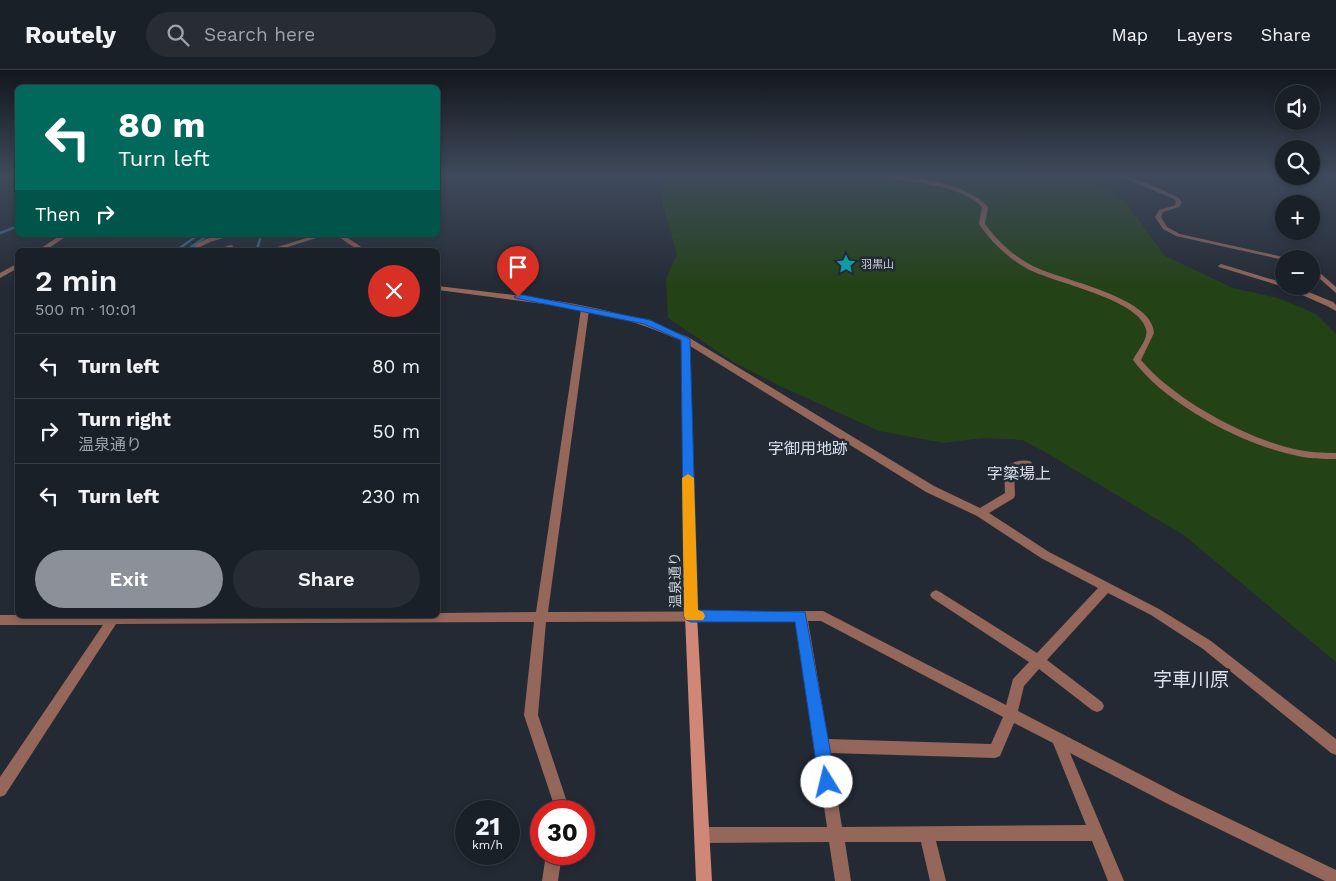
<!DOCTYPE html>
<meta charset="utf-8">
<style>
:root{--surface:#1a2027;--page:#272d33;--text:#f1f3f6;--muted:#9fa3a7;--line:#383e44;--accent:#8c9099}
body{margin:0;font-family:"Work Sans","Noto Sans JP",sans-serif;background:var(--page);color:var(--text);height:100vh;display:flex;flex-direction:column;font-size:19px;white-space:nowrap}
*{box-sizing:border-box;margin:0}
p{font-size:16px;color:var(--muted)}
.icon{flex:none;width:28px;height:28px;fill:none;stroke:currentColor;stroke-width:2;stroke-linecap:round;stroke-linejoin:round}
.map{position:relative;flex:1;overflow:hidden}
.drawer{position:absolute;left:15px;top:178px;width:425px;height:370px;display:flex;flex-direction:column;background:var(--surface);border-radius:8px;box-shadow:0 2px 8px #0003,0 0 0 1px var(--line)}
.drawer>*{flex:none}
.banner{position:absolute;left:15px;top:15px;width:425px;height:152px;border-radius:8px;box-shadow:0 2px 8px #0003,0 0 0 1px var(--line);background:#00695c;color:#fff;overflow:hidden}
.controls{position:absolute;left:1275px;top:15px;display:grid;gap:10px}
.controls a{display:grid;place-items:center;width:45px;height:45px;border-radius:50%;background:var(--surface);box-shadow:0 2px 8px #0003,0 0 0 1px var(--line);font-size:25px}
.speed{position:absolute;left:455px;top:730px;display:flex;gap:10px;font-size:25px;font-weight:700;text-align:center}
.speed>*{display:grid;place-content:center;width:65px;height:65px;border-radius:50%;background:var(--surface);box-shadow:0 2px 8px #0003,0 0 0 1px var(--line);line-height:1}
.speed small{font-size:12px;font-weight:400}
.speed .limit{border:8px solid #d22;background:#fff;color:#111}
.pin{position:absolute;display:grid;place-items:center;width:42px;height:42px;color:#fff;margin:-51px -21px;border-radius:50% 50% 50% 0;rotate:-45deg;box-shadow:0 0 5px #0007}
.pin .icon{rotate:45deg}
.me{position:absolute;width:55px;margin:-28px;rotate:351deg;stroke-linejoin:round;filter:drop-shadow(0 0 4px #0008)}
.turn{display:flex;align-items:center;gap:18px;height:105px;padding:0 20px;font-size:22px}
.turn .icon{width:65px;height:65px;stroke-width:2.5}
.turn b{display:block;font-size:35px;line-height:42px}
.then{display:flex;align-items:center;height:48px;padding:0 20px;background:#0003;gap:10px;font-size:19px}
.round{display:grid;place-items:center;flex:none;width:52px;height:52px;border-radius:26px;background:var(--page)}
.summary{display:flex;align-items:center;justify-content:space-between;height:85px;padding:0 20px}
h1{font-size:30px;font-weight:600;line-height:38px}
.primary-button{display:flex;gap:10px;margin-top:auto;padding:10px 20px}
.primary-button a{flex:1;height:58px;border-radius:30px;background:var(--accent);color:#fff;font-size:20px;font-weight:600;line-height:58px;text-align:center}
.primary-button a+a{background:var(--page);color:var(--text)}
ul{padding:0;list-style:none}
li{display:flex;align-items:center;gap:15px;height:65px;padding:0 20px;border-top:1px solid var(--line)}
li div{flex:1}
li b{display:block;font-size:19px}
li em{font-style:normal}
header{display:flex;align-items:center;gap:30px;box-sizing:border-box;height:70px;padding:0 25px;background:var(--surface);border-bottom:1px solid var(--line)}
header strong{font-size:24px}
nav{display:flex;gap:28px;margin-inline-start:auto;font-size:18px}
.search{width:350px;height:45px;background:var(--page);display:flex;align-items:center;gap:12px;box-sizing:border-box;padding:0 18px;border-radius:28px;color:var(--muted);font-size:19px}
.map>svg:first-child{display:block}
.green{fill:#234215}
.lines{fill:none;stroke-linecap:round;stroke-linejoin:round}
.stream{stroke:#406c94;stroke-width:2.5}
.street{fill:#95665a;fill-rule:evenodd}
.secondary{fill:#d18775;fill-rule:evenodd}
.route{fill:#1a73e8;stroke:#114b97}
.slow{fill:#f59e0b}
.labels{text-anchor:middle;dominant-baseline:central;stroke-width:5;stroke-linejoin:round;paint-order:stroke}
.far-poi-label{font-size:11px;fill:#cfd4db;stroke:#232a34;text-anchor:start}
.street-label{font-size:14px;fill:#cfd4db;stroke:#232a34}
.quarter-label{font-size:16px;fill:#d7e1ee;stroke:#232a34}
.near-quarter-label{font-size:19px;fill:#d7e1ee;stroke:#232a34}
</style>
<header>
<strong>Routely</strong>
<div class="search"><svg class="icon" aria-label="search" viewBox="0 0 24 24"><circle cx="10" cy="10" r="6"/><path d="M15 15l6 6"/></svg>Search here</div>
<nav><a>Map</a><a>Layers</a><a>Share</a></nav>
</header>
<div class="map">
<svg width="1336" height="811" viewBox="0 0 1336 811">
<rect width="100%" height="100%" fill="#232a34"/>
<!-- green -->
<path class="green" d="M663 105H1080L1100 114 1125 131 1165 186 1233 218 1278 228 1316 244 1336 264V592L1185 466 1045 382 1022 370 983 368 944 373 879 361 780 316 733 292 668 248 666 209 677 184 663 135Z"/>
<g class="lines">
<!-- stream -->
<path class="stream" d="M0 163 18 156
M191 177 208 165
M177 180 198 165
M257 180 261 165"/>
<!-- street -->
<path class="street" d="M878 105C909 105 966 112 988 137L985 154C997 170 1012 185 1031 195 1058 210 1153 226 1154 263L1141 290C1173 329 1245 368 1294 379 1308 382 1322 383 1336 383V389C1323 389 1311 389 1298 386 1245 376 1165 334 1133 290 1137 281 1149 269 1146 259 1138 228 1052 213 1026 198 1007 187 991 172 979 154L982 137C963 118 931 115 905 110 896 109 886 109 878 105Z
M1112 105C1135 105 1157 118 1178 127L1182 132 1179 137 1163 142 1161 147 1167 157 1180 164 1292 189 1284 190 1176 166 1163 159 1155 147 1159 140 1175 135 1176 132 1174 129 1131 111Z
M61 165H68L46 180H38Z
M222 165H234L210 172 200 177 199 180H193L195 175 206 169Z
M316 165H326L278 180H268Z
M336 165H343L366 180H358Z
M231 175 233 176V178L214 180Z
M18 193V198L0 208V203Z
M1221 194 1284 213V216H1294L1333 232 1336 235V241L1327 236 1284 217 1219 197 1218 196Z
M1311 195 1336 217V223L1311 201Z
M438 216C526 227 605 232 688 267L934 416 980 438 1005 423 1004 399C1010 392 1021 389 1030 391L1032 393 1030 395 1020 397 1014 401 1015 425 1014 428 989 443 1049 482 1159 539 1211 571 1336 669V685L1331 683 1203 579 1151 545 1108 523 1047 590 1102 632 1104 636 1102 640 1097 642 1092 640 1039 599 1024 616 1018 641 1180 725 1336 800V811H1325L1170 735 1070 683 1124 811H1108L1092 771H936L946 811H930L921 772H845L851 811H835L829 772 703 773 698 770 695 765 698 760 703 757H827L796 551 546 552 538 645 568 735 567 741H553L554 735 524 645 534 552 116 554 5 725 0 727V707L103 555H0V545H438V543L536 542 581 239 438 220ZM589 240C621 247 652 258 682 271L926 422 977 446 1041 488 1098 518 1037 583 940 522 936 520 932 522 930 525 932 528 1029 592 1013 609 1006 635 823 541 548 542ZM808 551H821L1003 647 991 674 828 669ZM1014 653 1053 673 1086 755 842 757 830 683 995 688 1000 686Z
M546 784H562L558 811H542Z"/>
<!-- secondary -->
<path class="secondary" d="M682 267H685L689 269 697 546 712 811H696L685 546Z"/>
</g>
<!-- sky -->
<linearGradient id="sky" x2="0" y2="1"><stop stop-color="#13171d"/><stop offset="0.48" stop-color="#3f4a5c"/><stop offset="1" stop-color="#3f4a5c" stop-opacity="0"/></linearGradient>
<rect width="1336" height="219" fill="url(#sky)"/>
<!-- route -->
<path class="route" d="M518 224 650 250 690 269 698 540 805 542 836 712 833 717 827 720 822 717 819 712 795 552H691L686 550 684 546 681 270 644 254 515 228 514 227Z"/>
<!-- slow -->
<path class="slow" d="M688 404 694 408 698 540 703 542 705 546 703 550H686L684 546 682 408Z"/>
<!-- icons -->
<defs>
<symbol id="sight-bare" viewBox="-9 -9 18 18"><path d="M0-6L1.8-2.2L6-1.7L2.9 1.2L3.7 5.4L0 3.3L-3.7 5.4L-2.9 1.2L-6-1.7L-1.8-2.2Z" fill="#0f9aa8" stroke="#232a34" stroke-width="2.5" paint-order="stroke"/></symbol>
</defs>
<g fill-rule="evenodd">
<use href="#sight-bare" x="832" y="180" width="28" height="28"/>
</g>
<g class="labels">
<!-- far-poi labels -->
<g class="far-poi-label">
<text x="861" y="194">羽黒山</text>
</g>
<!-- street labels -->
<g class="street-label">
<text transform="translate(675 510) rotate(-91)">温泉通り</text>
</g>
<!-- quarter labels -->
<g class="quarter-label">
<text x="808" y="378">字御用地跡</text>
<text x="1019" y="403">字簗場上</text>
</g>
<!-- near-quarter labels -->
<g class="near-quarter-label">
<text x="1191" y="609">字車川原</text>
</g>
</g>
</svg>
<div class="controls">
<a><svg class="icon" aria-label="sound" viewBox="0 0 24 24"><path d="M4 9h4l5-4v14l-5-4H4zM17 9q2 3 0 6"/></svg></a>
<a><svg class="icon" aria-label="search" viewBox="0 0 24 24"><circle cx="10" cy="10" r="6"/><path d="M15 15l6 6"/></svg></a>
<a>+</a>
<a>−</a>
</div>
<div class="speed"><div>21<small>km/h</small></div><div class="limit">30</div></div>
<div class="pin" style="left:518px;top:227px;background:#d93025"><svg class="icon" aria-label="arrive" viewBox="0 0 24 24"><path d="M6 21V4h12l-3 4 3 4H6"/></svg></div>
<svg class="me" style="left:827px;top:712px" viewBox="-20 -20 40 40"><circle r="19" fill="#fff"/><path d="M0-13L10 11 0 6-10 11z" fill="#1a73e8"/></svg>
<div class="banner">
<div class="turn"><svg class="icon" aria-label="left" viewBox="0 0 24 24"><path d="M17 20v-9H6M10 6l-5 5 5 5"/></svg><div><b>80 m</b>Turn left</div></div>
<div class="then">Then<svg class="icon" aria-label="right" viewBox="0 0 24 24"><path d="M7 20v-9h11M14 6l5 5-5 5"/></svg></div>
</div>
<section class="drawer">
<div class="summary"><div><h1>2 min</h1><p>500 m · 10:01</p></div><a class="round" style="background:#d93025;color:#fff"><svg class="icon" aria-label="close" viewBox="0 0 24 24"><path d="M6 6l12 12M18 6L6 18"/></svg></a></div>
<ul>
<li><svg class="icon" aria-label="left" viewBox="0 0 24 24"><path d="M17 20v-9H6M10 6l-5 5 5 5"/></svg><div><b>Turn left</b></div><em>80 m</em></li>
<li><svg class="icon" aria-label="right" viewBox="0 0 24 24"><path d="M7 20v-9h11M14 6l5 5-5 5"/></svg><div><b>Turn right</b><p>温泉通り</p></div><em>50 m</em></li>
<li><svg class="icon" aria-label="left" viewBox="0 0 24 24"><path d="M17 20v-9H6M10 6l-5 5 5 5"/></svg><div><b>Turn left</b></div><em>230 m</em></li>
</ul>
<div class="primary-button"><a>Exit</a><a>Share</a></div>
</section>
</div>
